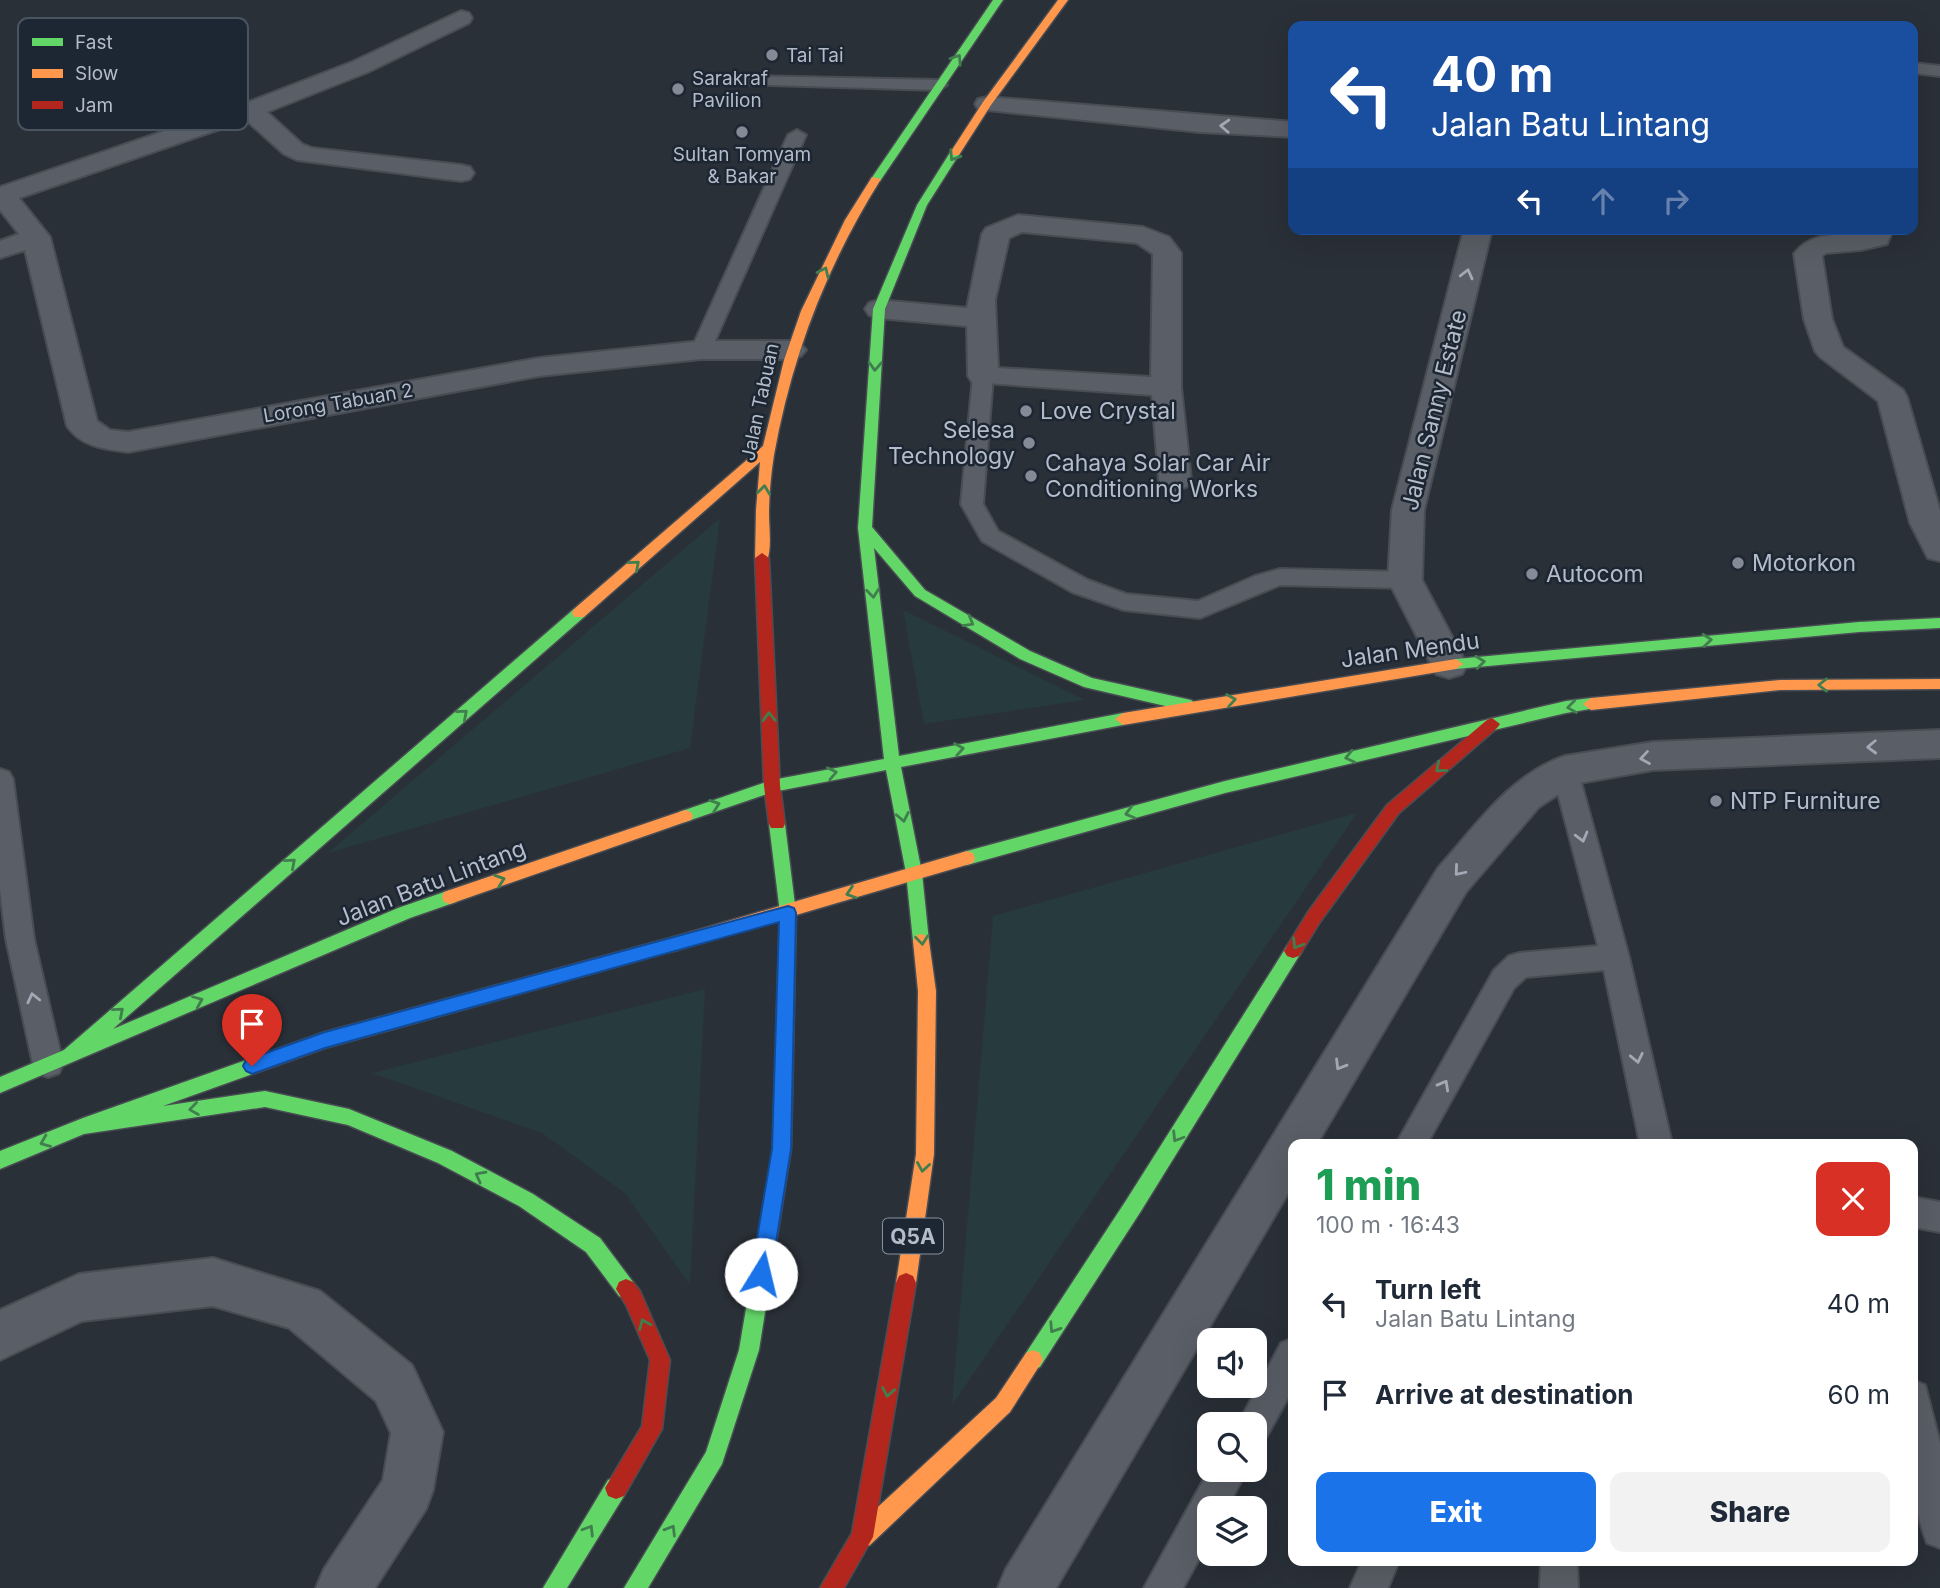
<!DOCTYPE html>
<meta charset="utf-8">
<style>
:root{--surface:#fff;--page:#f2f2f3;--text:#1f2937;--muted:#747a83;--accent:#1a73e8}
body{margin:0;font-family:Inter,sans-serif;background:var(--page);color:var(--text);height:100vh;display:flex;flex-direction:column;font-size:26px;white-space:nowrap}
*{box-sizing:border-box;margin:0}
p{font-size:23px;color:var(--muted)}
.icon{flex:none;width:38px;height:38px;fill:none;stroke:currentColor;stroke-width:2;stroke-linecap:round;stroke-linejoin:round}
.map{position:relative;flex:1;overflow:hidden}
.drawer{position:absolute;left:1288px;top:1139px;width:630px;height:427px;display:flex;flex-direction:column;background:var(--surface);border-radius:14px;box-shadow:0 7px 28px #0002}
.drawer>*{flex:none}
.hud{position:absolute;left:1288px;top:21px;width:630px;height:214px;border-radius:14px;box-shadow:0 7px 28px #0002;background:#1a4fa0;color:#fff;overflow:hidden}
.fabs{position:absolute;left:1197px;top:1328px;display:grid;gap:14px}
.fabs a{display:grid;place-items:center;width:70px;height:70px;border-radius:14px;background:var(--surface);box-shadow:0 7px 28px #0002;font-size:35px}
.pin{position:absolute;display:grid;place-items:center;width:60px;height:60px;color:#fff;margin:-72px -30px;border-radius:50% 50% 50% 0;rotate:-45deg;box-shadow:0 0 7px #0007}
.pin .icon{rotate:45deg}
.me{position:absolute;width:77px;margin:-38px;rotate:9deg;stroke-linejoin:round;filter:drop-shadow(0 0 5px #0008)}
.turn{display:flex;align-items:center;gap:24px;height:147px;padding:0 28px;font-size:32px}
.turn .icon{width:91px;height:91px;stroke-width:2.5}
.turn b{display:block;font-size:49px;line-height:60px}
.lanes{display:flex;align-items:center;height:66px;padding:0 28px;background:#0003;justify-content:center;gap:35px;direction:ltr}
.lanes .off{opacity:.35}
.round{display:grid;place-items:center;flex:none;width:74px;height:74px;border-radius:14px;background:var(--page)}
.overview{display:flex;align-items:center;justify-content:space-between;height:119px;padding:0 28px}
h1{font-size:42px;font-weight:800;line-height:52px;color:#1e9e55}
.cta{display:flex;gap:14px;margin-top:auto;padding:14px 28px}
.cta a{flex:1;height:80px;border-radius:14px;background:var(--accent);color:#fff;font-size:28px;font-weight:800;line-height:80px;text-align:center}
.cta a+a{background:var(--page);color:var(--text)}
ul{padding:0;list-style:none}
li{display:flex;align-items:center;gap:21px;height:91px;padding:0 28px}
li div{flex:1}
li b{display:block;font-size:26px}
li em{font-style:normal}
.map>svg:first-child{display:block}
.green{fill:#273a3e}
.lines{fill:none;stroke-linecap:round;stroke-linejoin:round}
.lane-casing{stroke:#484c53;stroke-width:4}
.street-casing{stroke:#484c53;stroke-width:4}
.fast-casing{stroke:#484c53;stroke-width:3}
.slow-casing{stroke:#484c53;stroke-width:3}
.jam-casing{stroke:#484c53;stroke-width:3}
.lane{fill:#5a5e66;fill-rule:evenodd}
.street{fill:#5a5e66;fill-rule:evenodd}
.fast{fill:#63d668;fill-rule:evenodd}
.slow{fill:#ff974d;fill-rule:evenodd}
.jam{fill:#b3261e;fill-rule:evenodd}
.oneway{stroke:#407e4e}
.oneway2{stroke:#a2a9b5}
.route{fill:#1a73e8;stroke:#114b97;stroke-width:2}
.poi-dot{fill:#848b96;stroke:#1d2633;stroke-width:2.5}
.labels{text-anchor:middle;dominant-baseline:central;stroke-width:5;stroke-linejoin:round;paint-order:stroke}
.far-poi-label{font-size:19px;fill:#b4bcc9;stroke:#1d2633;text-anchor:start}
.far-street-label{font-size:19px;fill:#b4bcc9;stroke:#1d2633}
.shield{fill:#1d2633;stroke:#878f9c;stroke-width:2}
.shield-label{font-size:21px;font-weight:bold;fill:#b4bcc9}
.street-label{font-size:23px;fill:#b4bcc9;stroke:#1d2633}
.poi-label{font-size:23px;fill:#b4bcc9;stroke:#1d2633;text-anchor:start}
.key{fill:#1d2633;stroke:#4a5360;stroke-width:2}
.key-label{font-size:19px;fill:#b4bcc9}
</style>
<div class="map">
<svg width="1940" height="1588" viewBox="0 0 1940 1588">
<rect width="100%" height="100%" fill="#2a3038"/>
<!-- green -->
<path class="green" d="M720 518 690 748 328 853Z
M903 610 1085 700 924 724Z
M1357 813 952 1405 993 916Z
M705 989 690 1285 625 1193 542 1133 372 1073Z"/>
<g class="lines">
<defs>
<path id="lane" d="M1913 63 1940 66V76L1913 73Z
M747 76 939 80 947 85 939 90 741 84 739 81Z
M797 130 806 135 711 350 708 354H694L691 350 788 135Z
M983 370 990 372 993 376 983 504 998 531 1088 580 1126 594 1198 601 1255 576 1280 569 1405 572 1413 574 1417 580 1413 586 1405 588 1280 585 1200 618 1124 610 1072 592 982 541 961 504 973 376 976 372Z
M1565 761 1574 764 1578 771 1629 957 1672 1144H1640L1604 970 1526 977 1514 988 1427 1144H1396L1494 970 1509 956 1519 953 1598 946 1552 771 1556 764Z
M0 769 9 772 13 779 34 939 63 1064 59 1073 48 1077 37 1073 33 1064 6 939 0 889Z
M1913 1197 1940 1202V1232L1913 1227Z
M1293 1338V1389L1267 1436 1255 1441V1424H1238L1281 1343Z
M1913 1380 1925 1385 1940 1443V1548L1927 1543C1907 1493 1911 1432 1913 1380Z
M1209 1470H1247L1227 1508H1209V1541L1183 1588H1144Z
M1362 1561H1399L1388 1588H1350Z
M1541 1561H1577L1578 1588H1540Z"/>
<path id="street" d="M461 11 469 13 472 18 469 23 368 72 267 112 302 144 312 148 461 165 470 167 474 173 470 179 461 181 297 160 284 154 246 120 19 198 50 237 97 421 110 430 128 432 539 358 701 341H791L801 344 806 350 801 356 791 359H701L539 376 128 452C105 449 81 447 67 426L25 250 0 258V241L19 234 0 210V187L241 105 352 62Z
M987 97 1293 122V137L1200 132 978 109 975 104 978 99Z
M1018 215 1143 227 1169 237 1181 253V387L1191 480 1186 487 1175 490 1164 487 1159 480 1152 395 972 382 968 376 967 326 879 318 869 315 865 309 869 303 879 300 967 308 982 234 986 228ZM1022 232 1137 243 1153 254 1151 377 998 368 995 300 1009 238Z
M1464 229H1492L1424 510 1422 580 1467 665 1462 674 1449 678 1436 674 1388 580 1392 510Z
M1866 229H1893L1887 244 1861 250 1826 253 1822 256 1832 319 1843 347 1903 390 1907 397 1940 511V561L1928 558 1910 523 1878 401 1820 357 1815 351 1804 319 1794 254C1810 232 1836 235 1861 234Z
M1940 730V758L1653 770 1574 784 1539 807 1466 892 1317 1144H1293V1185L1056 1588H998L1006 1569 1438 868C1475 827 1510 774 1565 756L1653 742Z
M213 1258 320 1291 412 1365 443 1432 433 1490 426 1509 375 1588H316L324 1569 383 1480 391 1433 376 1401 289 1328 213 1306 82 1321 0 1360V1310L79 1274Z"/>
<path id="fast" d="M993 0H1003L880 181H872L871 179Z
M951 151 960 153 927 205 885 309 872 527 925 590 1030 651 1092 678 1191 700 1199 706 1191 712 1084 687 1020 659 915 596 874 548 899 756 1123 713 1131 719 1123 725 901 767 922 873 929 941 927 946 921 948 915 946 913 941 906 873 886 770 773 792 685 822 679 820 677 816 679 812 772 780 884 759 858 528 873 309 917 205Z
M579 608 584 609 586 613 584 617 113 1029 398 908 450 890 456 892 458 897 456 902 410 918 0 1093V1077L64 1050 574 609Z
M1940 618V628L1859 632 1456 669 1449 664 1456 659 1859 622Z
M1591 698 1596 700 1599 704 1596 708 1566 713 1225 793 967 865 961 863 959 858 961 853 967 851 1225 781 1566 701Z
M777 818 783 820 785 824 796 913 791 1149 759 1350 722 1464 648 1588H624L706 1452 739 1350 773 1149 780 913 769 824 771 820Z
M674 937 680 939 682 944 680 949 325 1048 163 1106 265 1091 349 1109 452 1151 533 1194 600 1238 633 1282 636 1289 633 1296 626 1299 619 1296 586 1252 519 1206 438 1163 348 1125 265 1107 84 1134 0 1169V1151L83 1118 325 1032Z
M1293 944 1299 946 1302 951 1299 956 1141 1211 1040 1367 1033 1370 1026 1367 1023 1360 1026 1353 1127 1199 1287 946Z
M616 1477 624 1480 627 1488 624 1496 567 1588H543L608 1480Z"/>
<path id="slow" d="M1058 0H1068L991 105 959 155H951L950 153 983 102Z
M872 177 881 179C827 265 792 355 774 455 771 474 769 495 769 514 769 528 772 548 767 561L762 563 755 558 756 510 760 462 584 617H574L572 613 574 609 763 446 784 360 801 311 845 220Z
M1456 659 1463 664 1456 669 1123 725 1115 719 1123 713Z
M1940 679V689L1781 690 1591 710 1583 704 1591 698 1781 680Z
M685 810 691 812 693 816 691 820 450 904 444 902 442 897 444 892Z
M967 851 973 853 975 858 973 863 674 951 668 949 666 944 668 939 674 937Z
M921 934 927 936 929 941 936 991 934 1154 916 1283 913 1290 906 1293 899 1290 896 1283 916 1154 918 991 913 941 915 936Z
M1033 1350 1040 1353 1043 1360 1010 1412 870 1545 862 1548 854 1545 851 1537 854 1529 996 1398 1026 1353Z"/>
<path id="jam" d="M762 553 769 558 780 786 785 824 783 828H771L769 824 764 786 755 558Z
M1492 718 1500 724 1497 728 1399 813 1320 922 1299 956 1293 958 1287 956 1284 951 1308 912 1387 805 1487 720Z
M906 1273 913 1276 916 1283 873 1537 844 1588H820L852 1533 896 1283 899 1276Z
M626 1279 633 1282 640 1291 670 1360 662 1429 624 1496 616 1499 608 1496 605 1488 642 1426 650 1360 626 1305 616 1289 619 1282Z"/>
</defs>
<!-- lane casing -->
<use href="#lane" class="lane-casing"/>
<!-- street casing -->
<use href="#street" class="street-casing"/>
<!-- fast casing -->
<use href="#fast" class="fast-casing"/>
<!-- slow casing -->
<use href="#slow" class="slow-casing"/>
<!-- jam casing -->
<use href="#jam" class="jam-casing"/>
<!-- lane -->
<use href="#lane" class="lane"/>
<!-- street -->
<use href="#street" class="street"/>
<!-- fast -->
<use href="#fast" class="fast"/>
<!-- slow -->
<use href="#slow" class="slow"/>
<!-- jam -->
<use href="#jam" class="jam"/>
</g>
<!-- one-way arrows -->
<defs><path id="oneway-chevron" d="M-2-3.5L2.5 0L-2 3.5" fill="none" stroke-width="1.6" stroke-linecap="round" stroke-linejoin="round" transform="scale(1.75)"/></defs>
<g class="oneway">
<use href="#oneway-chevron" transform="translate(957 59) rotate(-56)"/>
<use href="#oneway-chevron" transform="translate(954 156) rotate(123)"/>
<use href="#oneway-chevron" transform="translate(824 272) rotate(-65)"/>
<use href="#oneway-chevron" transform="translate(875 366) rotate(93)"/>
<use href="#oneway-chevron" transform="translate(764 490) rotate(-83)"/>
<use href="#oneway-chevron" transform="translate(635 565) rotate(-41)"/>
<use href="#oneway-chevron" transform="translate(873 593) rotate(84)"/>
<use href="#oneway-chevron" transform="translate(969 622) rotate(30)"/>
<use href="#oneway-chevron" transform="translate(1707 640) rotate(-5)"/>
<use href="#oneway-chevron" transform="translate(1480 662) rotate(-6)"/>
<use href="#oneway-chevron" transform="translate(1823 685) rotate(180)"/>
<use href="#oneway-chevron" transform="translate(1231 700) rotate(-9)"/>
<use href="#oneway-chevron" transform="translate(1572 707) rotate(172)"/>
<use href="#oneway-chevron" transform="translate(463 714) rotate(-41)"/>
<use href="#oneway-chevron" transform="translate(769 717) rotate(-92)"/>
<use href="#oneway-chevron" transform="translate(959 749) rotate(-10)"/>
<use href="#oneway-chevron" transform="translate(1350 757) rotate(167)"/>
<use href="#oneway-chevron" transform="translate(1440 768) rotate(140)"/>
<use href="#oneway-chevron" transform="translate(832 773) rotate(-12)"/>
<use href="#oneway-chevron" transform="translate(715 805) rotate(-19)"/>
<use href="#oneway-chevron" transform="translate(1130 813) rotate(165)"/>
<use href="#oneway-chevron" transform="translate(903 817) rotate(79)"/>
<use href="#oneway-chevron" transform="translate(291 863) rotate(-41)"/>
<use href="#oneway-chevron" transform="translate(500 880) rotate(-19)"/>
<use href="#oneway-chevron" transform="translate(851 893) rotate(162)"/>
<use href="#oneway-chevron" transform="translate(922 940) rotate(84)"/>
<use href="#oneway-chevron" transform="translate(1297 944) rotate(122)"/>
<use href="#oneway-chevron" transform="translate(198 1001) rotate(-23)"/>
<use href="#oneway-chevron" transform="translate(119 1012) rotate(-41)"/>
<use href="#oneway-chevron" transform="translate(194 1109) rotate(172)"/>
<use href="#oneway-chevron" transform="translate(1177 1137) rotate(122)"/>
<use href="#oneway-chevron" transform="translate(45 1142) rotate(158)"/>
<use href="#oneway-chevron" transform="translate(923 1167) rotate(99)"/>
<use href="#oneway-chevron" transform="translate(480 1176) rotate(-152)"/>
<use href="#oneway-chevron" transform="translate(644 1324) rotate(-113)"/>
<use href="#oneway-chevron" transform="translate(1054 1328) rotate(123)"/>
<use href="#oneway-chevron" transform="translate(888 1392) rotate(100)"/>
<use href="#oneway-chevron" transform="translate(589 1530) rotate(-58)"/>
<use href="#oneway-chevron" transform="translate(671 1530) rotate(-59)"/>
</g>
<g class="oneway2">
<use href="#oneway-chevron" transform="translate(1225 126) rotate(-177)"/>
<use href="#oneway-chevron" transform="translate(1467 274) rotate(-76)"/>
<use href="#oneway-chevron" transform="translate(1872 747) rotate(178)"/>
<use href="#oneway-chevron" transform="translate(1645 758) rotate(171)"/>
<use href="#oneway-chevron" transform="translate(1582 837) rotate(75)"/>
<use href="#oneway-chevron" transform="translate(1459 871) rotate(130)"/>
<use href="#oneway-chevron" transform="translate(33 998) rotate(-103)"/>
<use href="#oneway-chevron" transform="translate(1637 1058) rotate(78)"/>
<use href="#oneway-chevron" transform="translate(1340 1065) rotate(121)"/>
<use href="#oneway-chevron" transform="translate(1444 1085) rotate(-61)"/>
</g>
<!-- route -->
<path class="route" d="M788 906 794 908 796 913 791 1149 771 1274 768 1281 761 1284 754 1281 751 1274 772 1149 779 922 325 1048 252 1074 246 1071 243 1066 246 1060 325 1032Z"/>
<!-- markers -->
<g class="poi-dot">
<circle cx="772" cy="55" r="7"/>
<circle cx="678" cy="89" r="7"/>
<circle cx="742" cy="132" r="7"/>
<circle cx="1026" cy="411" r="7"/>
<circle cx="1029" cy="443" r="7"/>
<circle cx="1031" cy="476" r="7"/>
<circle cx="1738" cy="563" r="7"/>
<circle cx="1532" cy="574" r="7"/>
<circle cx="1716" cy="801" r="7"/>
</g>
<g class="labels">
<!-- far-poi labels -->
<g class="far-poi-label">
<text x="786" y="55">Tai Tai</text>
<text x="692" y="78">Sarakraf<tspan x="692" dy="22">Pavilion</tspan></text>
<text x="742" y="154" text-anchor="middle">Sultan Tomyam<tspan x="742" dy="22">&amp; Bakar</tspan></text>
</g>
<!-- far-street labels -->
<g class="far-street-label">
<text transform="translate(760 402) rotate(-78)">Jalan Tabuan</text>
<text transform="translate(338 403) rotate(-10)">Lorong Tabuan 2</text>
</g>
<!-- shield labels -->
<rect class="shield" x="883" y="1218.5" width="60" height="35" rx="5"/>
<g class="shield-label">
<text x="913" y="1236">Q5A</text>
</g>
<!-- street labels -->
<g class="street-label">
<text transform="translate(1434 410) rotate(-76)">Jalan Sanny Estate</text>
<text transform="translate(1410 650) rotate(-8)">Jalan Mendu</text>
<text transform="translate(431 883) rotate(-21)">Jalan Batu Lintang</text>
</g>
<!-- poi labels -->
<g class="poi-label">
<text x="1040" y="411">Love Crystal</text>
<text x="1015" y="430" text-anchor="end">Selesa<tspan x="1015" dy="26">Technology</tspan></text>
<text x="1045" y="463">Cahaya Solar Car Air<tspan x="1045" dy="26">Conditioning Works</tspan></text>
<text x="1752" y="563">Motorkon</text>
<text x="1546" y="574">Autocom</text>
<text x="1730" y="801">NTP Furniture</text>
</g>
</g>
<!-- legend -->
<rect x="18" y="18" width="230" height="112" rx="10" class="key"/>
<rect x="32" y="38" width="31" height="8" fill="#63d668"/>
<rect x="32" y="69" width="31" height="9" fill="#ff974d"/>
<rect x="32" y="101" width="31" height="8" fill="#b3261e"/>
<g class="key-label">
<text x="75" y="49">Fast</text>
<text x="75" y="80">Slow</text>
<text x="75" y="112">Jam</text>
</g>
</svg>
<div class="fabs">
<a><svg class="icon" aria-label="sound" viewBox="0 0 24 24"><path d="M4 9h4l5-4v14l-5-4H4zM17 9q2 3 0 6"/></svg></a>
<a><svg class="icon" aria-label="search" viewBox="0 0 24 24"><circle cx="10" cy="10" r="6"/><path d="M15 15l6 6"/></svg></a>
<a><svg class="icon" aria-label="layers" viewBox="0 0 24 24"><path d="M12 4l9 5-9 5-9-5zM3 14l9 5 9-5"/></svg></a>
</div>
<div class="pin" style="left:252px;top:1066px;background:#d93025"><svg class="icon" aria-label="arrive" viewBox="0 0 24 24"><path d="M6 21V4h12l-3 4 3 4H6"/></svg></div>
<svg class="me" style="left:761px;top:1274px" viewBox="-20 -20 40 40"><circle r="19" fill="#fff"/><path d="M0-13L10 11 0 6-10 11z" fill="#1a73e8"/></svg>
<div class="hud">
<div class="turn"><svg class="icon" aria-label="left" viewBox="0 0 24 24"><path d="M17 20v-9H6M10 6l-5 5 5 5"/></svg><div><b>40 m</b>Jalan Batu Lintang</div></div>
<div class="lanes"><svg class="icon" aria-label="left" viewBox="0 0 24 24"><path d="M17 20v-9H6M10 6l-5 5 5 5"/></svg><svg class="icon off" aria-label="ahead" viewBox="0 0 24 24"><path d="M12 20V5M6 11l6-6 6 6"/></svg><svg class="icon off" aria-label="right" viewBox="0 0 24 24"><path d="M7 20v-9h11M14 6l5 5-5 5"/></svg></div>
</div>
<section class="drawer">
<div class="overview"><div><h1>1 min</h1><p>100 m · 16:43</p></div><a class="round" style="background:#d93025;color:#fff"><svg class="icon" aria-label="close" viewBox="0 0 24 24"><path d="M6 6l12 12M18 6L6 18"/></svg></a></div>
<ul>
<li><svg class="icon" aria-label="left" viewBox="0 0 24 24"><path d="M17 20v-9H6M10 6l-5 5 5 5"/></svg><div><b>Turn left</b><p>Jalan Batu Lintang</p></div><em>40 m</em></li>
<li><svg class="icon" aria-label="arrive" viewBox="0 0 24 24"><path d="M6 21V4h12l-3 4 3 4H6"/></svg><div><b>Arrive at destination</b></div><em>60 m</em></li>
</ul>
<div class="cta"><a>Exit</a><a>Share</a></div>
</section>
</div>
